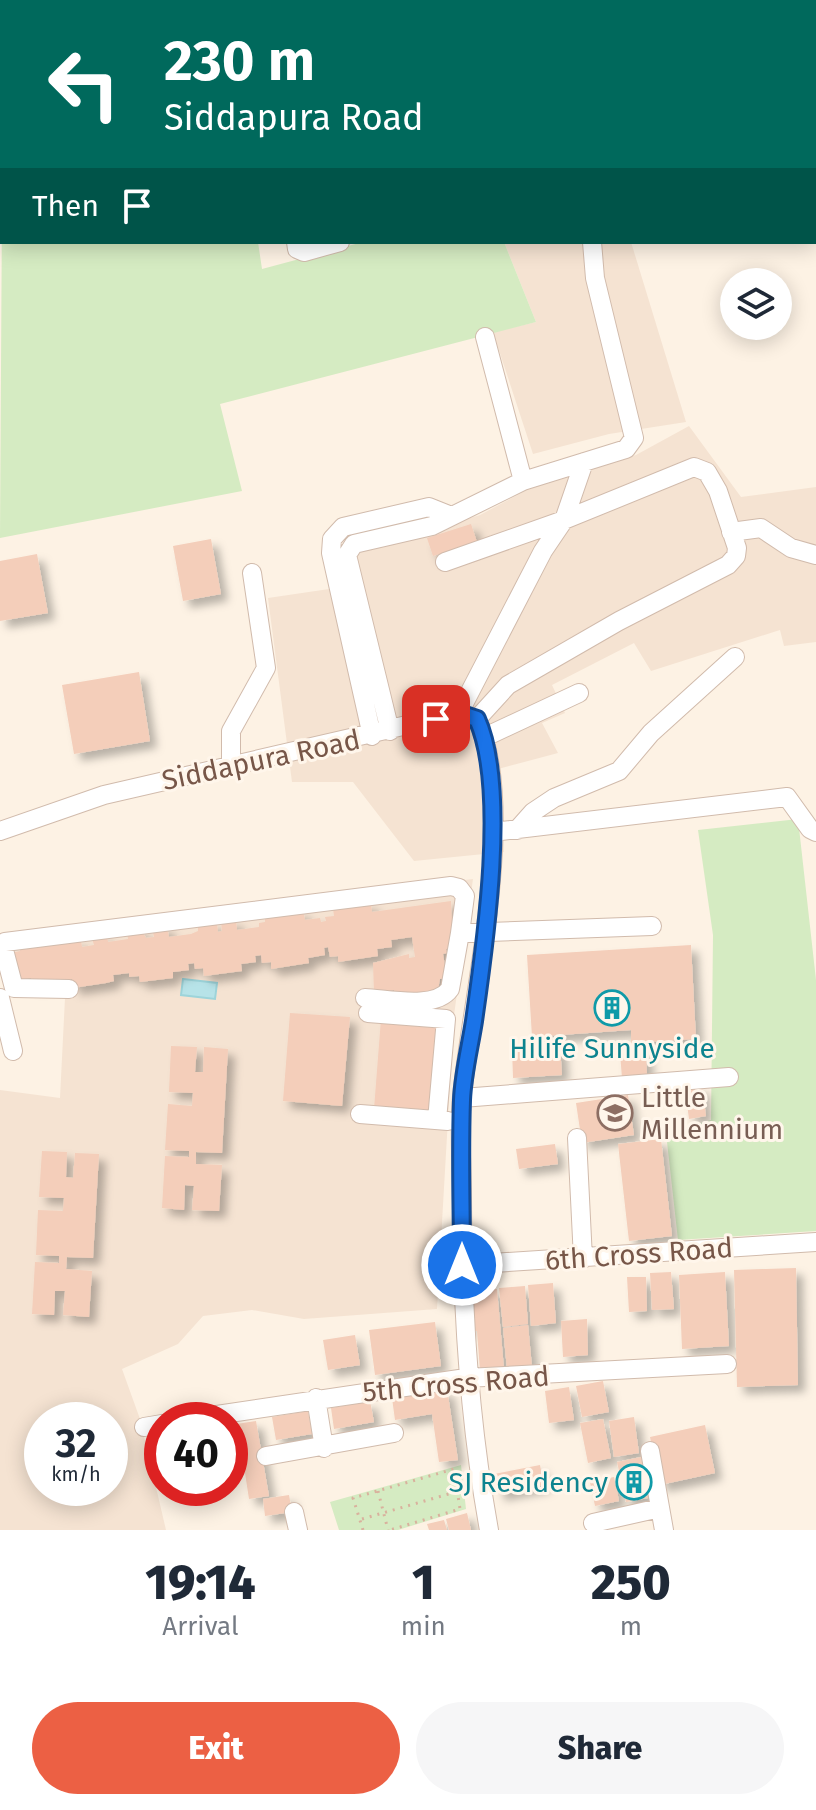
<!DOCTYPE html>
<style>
:root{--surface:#fff;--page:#f6f6f7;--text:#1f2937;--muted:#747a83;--accent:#ec6044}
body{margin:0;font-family:"Fira Sans",sans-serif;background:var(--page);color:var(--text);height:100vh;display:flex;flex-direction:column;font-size:30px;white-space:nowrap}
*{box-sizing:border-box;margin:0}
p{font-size:26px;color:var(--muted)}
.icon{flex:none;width:44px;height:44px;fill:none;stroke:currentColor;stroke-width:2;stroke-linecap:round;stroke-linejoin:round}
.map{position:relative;height:1530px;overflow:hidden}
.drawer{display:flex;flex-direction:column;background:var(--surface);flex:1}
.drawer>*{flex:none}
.banner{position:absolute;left:0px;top:0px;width:816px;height:244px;box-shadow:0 4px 20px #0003;background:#00695c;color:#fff;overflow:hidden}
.controls{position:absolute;left:720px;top:268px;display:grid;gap:16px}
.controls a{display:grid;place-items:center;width:72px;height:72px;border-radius:50%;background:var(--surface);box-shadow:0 4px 20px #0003;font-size:40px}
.speed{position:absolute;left:24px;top:1402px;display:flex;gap:16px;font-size:40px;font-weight:700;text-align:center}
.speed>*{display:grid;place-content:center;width:104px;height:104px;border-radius:50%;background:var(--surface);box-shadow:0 4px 20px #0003;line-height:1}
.speed small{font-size:20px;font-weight:400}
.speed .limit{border:12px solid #d22;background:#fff;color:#111}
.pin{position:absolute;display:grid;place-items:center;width:68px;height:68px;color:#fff;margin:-34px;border-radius:16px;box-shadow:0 4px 12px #0006}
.me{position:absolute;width:88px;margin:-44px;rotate:0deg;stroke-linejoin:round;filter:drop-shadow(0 0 6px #0008)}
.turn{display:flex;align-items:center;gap:28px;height:168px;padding:0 32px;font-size:36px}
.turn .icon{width:104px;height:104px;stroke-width:2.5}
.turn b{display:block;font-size:56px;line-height:68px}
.then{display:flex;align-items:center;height:76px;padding:0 32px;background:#0003;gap:16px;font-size:30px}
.eta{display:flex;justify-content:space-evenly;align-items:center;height:136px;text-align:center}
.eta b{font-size:48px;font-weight:800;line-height:56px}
.action{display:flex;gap:16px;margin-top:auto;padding:16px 32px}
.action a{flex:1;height:92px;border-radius:48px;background:var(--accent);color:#fff;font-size:32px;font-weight:800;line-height:92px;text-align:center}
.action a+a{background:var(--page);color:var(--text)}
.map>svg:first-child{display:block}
.residential{fill:#f5e3d2;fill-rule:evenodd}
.green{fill:#d5ebc2}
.water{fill:#b7e3e8;stroke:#9dd4da;stroke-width:2}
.building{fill:#f4ceba;filter:url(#shadow)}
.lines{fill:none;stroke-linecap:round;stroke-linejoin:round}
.minor-casing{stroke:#d1bbac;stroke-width:20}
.path{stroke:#d9b19d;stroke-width:3;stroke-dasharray:2 6;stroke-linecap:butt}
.minor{stroke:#fff;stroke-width:18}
.route-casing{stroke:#114b97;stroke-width:20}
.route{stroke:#1a73e8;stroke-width:14}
.labels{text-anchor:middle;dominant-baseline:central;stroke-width:6;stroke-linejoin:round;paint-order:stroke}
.street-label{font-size:28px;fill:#775648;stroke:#fff6eb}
.culture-label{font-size:28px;fill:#0d838f;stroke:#fff6eb}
.education-label{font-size:28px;fill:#785e54;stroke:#fff6eb;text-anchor:start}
</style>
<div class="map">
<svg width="816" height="1530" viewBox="0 0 816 1530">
<defs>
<filter id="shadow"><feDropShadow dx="7" dy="7" stdDeviation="4" flood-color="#0004"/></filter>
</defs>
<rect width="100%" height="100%" fill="#fdf2e4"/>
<!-- residential -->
<path class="residential" d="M3 0H816V189L814 2Z
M2 15V202L0 203V44Z
M504 242H631L686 422 609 434 533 454 493 332 536 322Z
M689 426 741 497 816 487V642L784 646 780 630 651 671 634 643 552 685 565 713 542 723 558 753 498 769 504 852 414 861 353 782H292L268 598 363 584 356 553 480 515 538 484 636 455Z
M473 879 454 1015 437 1309 304 1319 252 1310 203 1316 178 1344 122 1369 140 1419 166 1530H0V1090L60 1098 65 998 12 993 0 937ZM42 1420H110V1488H42Z"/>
<!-- green -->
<path class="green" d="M2 202V242H258L262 269 363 242H504L536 322 220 404 242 491 0 538Z
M798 819 816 980V1231L678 1240 666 1133 711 1120 713 935 698 830Z
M461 1465 466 1509 398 1530H339L330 1502Z"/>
<!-- water -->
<path class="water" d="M183 979 217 983 215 999 181 995Z"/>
<!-- building -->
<path class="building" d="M471 524 477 542 433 556 427 538Z
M211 539 221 594 183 601 173 546Z
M37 554 48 613 0 621V561Z
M139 672 150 741 74 754 62 685Z
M451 901 453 948 446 949 447 953 443 954 447 978 440 979 438 990 395 996 394 990 374 993 373 963 409 954V958L415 957 412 937 391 940 392 947 377 949 378 956 338 962V956L330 957 328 947 324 948 325 955 308 958 309 963 271 969V962L262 963 261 955 255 956 256 962 241 964 242 971 204 976 203 968 195 969 194 963 188 964 189 970 173 972V978L140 982 139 976 129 977V973L113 975 114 981 106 983 73 988 72 979 32 985 31 978 15 980 11 953 20 951 19 946 81 941 82 947 94 945 92 938 107 936 108 942 128 939 127 931 141 929 146 938 154 937 152 928 167 926 169 937 191 934 198 931V925L217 923 218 932 222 931 221 922 236 920 237 930 259 927V923L265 922V916L303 911 305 920 320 918 321 922 326 921 325 917 334 916 333 908 371 903 372 912Z
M691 945 696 1039 631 1043V1030L532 1037 527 955Z
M290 1013 350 1017 342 1106 283 1101Z
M381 1019 439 1022 433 1112 374 1109Z
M171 1046 197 1047 195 1072H203L204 1047 228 1049 222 1153 196 1152V1164L222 1165 219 1211 192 1210 194 1186 185 1185 184 1210 162 1208 165 1156 189 1157V1151L165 1150 168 1104 192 1106 193 1093 169 1092Z
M560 1046 562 1075 513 1078 512 1049Z
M646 1051 647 1076 622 1078 620 1053Z
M702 1086 706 1116 689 1119 685 1089Z
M628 1095 634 1135 582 1143 576 1103Z
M661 1139 672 1236 629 1241 618 1144Z
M555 1144 558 1164 519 1169 516 1149Z
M42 1151 67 1152 66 1177 73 1178 75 1153 99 1154 93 1258 67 1257 66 1269 92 1271 89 1317 63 1315 65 1291H55L54 1315 32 1314 35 1262 59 1263V1256L36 1255 38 1210 63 1211 64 1198 39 1197Z
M796 1268 798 1385 737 1387 734 1270Z
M671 1272 674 1309 652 1310 650 1273Z
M725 1272 729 1346 682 1349 679 1275Z
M627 1277H646L647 1311 629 1312Z
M553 1283 556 1323 531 1326 528 1285Z
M525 1286 528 1324 503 1327 499 1288Z
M497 1289 504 1369 480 1371 477 1331H471L468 1291Z
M587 1319 588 1355 563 1357 561 1321Z
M435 1322 441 1366 375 1375 369 1330Z
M528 1325 532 1367 507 1369 503 1328Z
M355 1335 360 1365 328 1370 323 1340Z
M603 1381 609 1412 582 1417 576 1386Z
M569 1387 574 1420 549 1423 545 1391Z
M447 1389 458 1460 439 1462 432 1414 395 1420 392 1398Z
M370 1401 374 1422 334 1429 331 1408Z
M308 1411 312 1434 276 1440 272 1417Z
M634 1417 639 1453 614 1457 609 1421Z
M603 1419 611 1458 588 1463 580 1423Z
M256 1421 269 1496 249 1499 241 1447 230 1449V1425Z
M705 1425 715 1473 660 1485 650 1437Z
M162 1435V1465L155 1467 150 1437Z
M641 1457 648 1498 626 1502 617 1462Z
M540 1465 544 1485 498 1494 494 1474Z
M614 1477 619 1501 595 1506 590 1482Z
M289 1495 292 1512 265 1516 263 1499Z
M467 1513 471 1530H449L446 1519Z
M444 1520 447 1530H429L427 1524Z"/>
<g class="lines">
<defs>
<path id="minor" d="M34 0V2
M98 0 99 2
M180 0V2
M285 0V2
M388 0V2
M482 0 483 2
M587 0 588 2
M690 0V2
M796 0V2
M814 162H816
M296 242 297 249 304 252 340 242
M485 337 523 481
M731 532 761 528 791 548 816 555
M445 562 564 520 694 467 707 472 718 491 737 548 736 556 728 565 619 621 508 685 477 719
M459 713 543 551 564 520 584 462
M390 731 347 555 354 544 432 526 523 481 626 449 634 438 595 278 592 242
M372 736 331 553 332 539 343 527 429 507 449 515
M485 737 579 693
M231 765V731L266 668 252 573
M517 830 533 812 554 798 619 771 651 733 735 657
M0 831 104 795 459 713 477 719C518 810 472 996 462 1096 459 1130 462 1165 462 1199 462 1311 469 1420 489 1530
M493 832 787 797 810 829 816 832
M69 989 14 988 3 946 5 942 451 886 459 888 465 896 460 933 652 926
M0 998 13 1051
M365 998C388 999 435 1010 450 989L460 933
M368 1013 446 1019 437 1120
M462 1098 729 1077
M360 1114 448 1121
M577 1138 583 1259
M462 1265 816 1242
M316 1398 324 1448
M183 1420 466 1378 727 1364
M144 1427 162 1424
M650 1451 664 1530
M266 1456 394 1433
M294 1512 298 1530
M593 1523 660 1508"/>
</defs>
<!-- minor casing -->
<use href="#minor" class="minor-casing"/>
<!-- path -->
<path class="path" d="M378 1491 388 1530
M362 1519 466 1489
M363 1530 353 1498 454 1469 460 1509 390 1530"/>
<!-- minor -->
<use href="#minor" class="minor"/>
</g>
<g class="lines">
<defs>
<path id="route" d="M436 719 459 713 477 719C508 788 485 945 474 1021 470 1047 463 1074 462 1100 460 1155 462 1210 462 1265"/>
</defs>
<!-- route casing -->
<use href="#route" class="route-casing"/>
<!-- route -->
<use href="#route" class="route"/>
</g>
<!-- icons -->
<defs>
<symbol id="building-ring" viewBox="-11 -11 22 22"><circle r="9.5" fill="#fff6eb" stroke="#0f9aa8" stroke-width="1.5"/><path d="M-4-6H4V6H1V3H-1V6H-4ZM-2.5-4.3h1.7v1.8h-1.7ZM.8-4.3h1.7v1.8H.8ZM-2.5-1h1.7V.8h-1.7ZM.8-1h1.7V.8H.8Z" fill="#0f9aa8"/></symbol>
<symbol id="school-ring" viewBox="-11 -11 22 22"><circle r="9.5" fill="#fff6eb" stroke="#8d6e63" stroke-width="1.5"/><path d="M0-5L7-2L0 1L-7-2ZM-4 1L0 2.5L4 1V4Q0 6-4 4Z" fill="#8d6e63"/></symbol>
</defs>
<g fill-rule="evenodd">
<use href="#building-ring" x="592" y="988" width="40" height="40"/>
<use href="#school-ring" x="595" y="1093" width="40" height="40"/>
<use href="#building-ring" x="614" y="1462" width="40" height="40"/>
</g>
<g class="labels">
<!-- street labels -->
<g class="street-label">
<text transform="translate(261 760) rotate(-12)">Siddapura Road</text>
<text transform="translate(639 1254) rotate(-4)">6th Cross Road</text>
<text transform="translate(456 1384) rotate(-5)">5th Cross Road</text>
</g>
<!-- culture labels -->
<g class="culture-label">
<text x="612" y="1048">Hilife Sunnyside</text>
<text x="608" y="1482" text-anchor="end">SJ Residency</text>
</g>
<!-- education labels -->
<g class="education-label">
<text x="641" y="1097">Little<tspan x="641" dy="32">Millennium</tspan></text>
</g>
</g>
</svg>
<div class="controls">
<a><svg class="icon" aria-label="layers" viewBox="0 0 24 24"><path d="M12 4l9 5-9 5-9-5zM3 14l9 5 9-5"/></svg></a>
</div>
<div class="speed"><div>32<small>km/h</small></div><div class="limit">40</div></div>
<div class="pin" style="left:436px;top:719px;background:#d93025"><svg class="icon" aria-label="arrive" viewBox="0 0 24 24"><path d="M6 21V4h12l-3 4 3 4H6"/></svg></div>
<svg class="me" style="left:462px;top:1265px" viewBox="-20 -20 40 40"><circle r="17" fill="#1a73e8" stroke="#fff" stroke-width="3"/><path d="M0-11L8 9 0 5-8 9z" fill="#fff"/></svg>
<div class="banner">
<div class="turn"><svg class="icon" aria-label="left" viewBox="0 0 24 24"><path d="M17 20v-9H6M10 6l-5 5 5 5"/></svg><div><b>230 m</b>Siddapura Road</div></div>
<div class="then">Then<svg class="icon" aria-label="arrive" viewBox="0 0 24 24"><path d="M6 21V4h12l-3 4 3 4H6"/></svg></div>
</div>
</div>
<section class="drawer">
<div class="eta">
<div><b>19:14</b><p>Arrival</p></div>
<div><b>1</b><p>min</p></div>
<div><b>250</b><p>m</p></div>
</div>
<div class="action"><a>Exit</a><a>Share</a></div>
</section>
